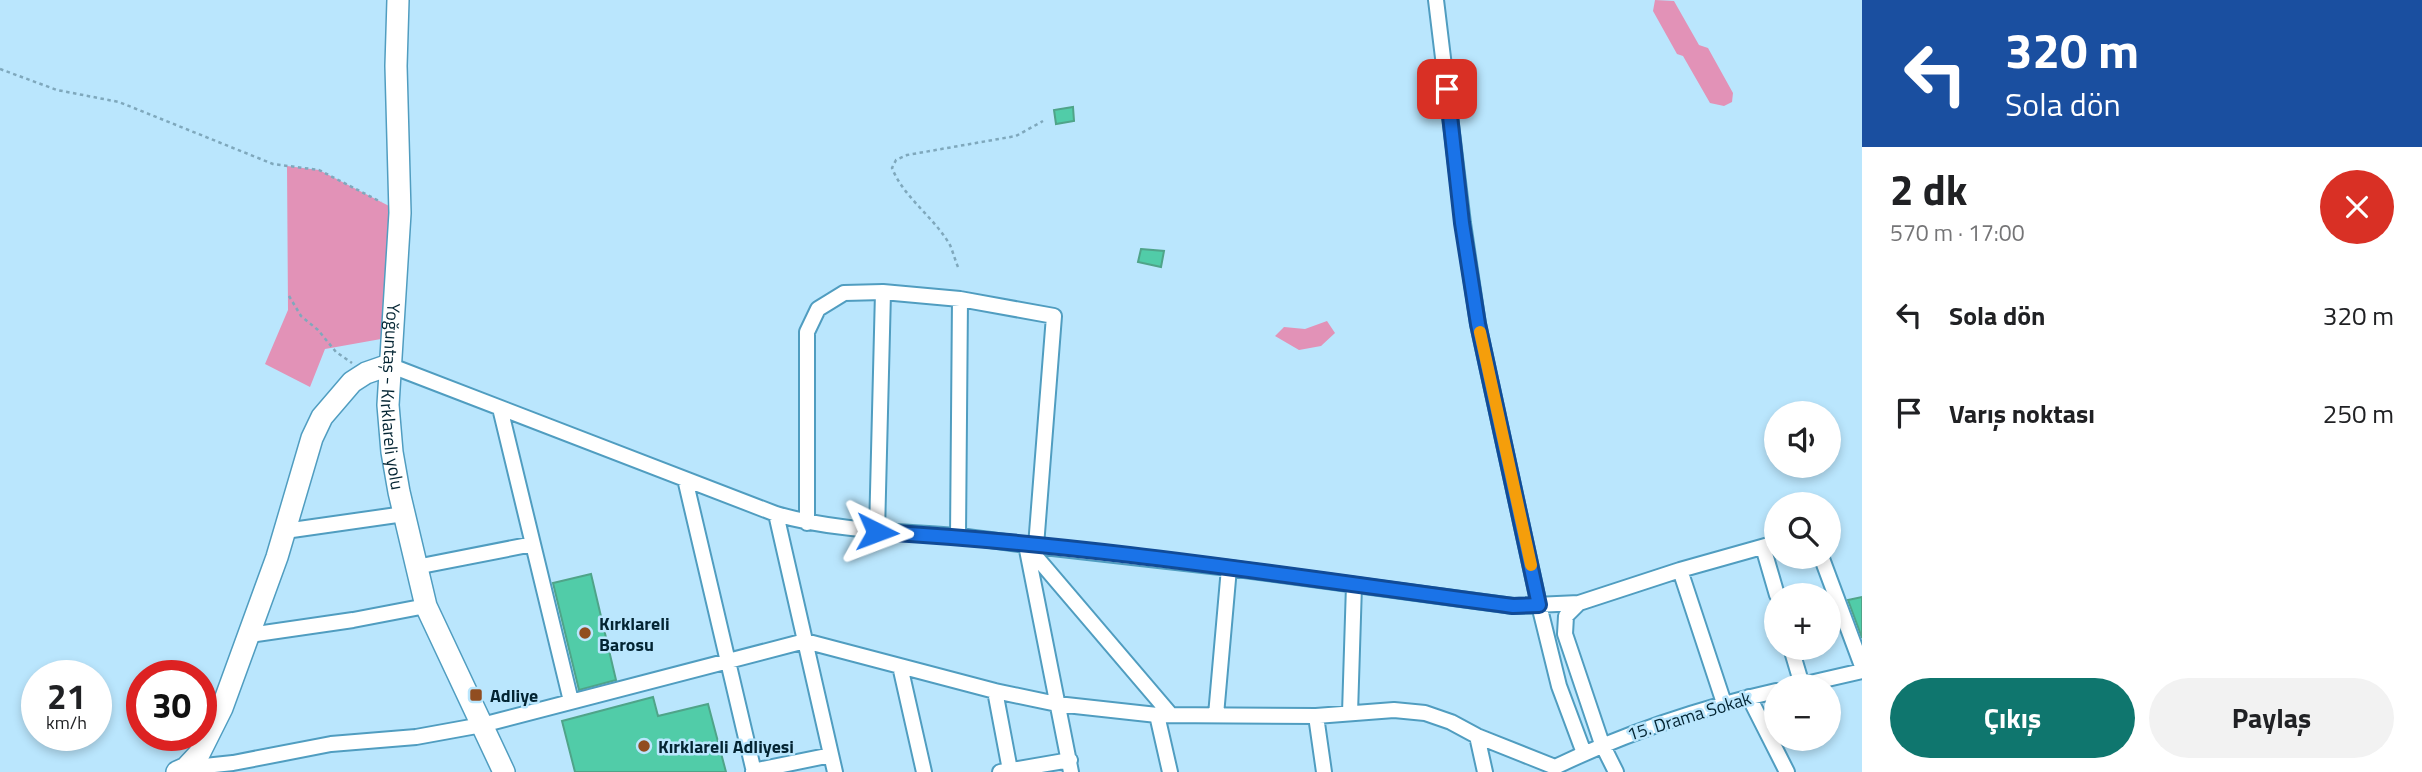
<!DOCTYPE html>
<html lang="tr">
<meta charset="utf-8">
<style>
:root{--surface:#fff;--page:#f2f2f2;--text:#202124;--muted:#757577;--accent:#0f766e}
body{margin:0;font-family:"Titillium Web",sans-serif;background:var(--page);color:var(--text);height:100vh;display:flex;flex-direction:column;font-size:26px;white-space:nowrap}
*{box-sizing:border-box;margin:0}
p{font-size:23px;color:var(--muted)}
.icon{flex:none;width:38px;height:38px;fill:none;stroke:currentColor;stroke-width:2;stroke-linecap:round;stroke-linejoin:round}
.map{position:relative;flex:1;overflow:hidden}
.details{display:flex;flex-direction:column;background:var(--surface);width:560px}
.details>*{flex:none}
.hud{background:#1a4fa0;color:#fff;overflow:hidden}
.buttons{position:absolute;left:1764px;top:401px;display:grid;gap:14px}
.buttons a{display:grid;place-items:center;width:77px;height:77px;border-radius:50%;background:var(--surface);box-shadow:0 4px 10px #0003;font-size:35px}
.speed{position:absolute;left:21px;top:660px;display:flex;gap:14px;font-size:35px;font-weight:700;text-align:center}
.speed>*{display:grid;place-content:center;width:91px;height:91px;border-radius:50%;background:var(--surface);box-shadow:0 4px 10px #0003;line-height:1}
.speed small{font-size:18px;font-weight:400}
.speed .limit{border:10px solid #d22;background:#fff;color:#111}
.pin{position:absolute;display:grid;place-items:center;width:60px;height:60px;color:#fff;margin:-30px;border-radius:14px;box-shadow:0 4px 10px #0006}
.me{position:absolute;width:77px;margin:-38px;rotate:93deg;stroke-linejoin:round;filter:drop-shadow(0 0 5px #0008)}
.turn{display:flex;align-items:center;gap:24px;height:147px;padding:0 28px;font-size:32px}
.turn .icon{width:91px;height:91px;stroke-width:2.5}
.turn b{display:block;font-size:49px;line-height:60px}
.round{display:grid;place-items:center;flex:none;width:74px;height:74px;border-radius:37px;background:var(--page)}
.summary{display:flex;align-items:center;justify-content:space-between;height:119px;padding:0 28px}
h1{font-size:42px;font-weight:700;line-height:52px}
.button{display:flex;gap:14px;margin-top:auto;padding:14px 28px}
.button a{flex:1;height:80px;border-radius:42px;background:var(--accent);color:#fff;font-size:28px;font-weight:700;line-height:80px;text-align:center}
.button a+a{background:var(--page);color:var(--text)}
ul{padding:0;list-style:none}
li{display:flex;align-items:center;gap:21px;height:98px;padding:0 28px}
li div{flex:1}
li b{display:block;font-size:26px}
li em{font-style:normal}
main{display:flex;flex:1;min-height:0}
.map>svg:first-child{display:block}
.green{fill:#e292b7}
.building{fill:#51cca8;stroke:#4fa489;stroke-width:2}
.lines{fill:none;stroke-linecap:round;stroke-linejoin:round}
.street-casing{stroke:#509dc0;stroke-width:18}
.secondary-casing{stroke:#509dc0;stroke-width:24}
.path{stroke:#7fa8bc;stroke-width:2.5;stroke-dasharray:3.5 3.5;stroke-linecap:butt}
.street{stroke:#fff;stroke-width:14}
.secondary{stroke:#fff;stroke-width:21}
.route-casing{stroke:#114b97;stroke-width:18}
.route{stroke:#1a73e8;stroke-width:12}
.slow{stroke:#f59e0b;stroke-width:12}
.poi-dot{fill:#914d20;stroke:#bae6fd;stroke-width:2.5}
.labels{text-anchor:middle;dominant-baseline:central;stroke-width:5;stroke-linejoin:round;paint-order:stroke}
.street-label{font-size:18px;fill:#032432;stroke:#bae6fd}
.poi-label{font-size:18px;font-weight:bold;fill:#032432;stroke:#bae6fd;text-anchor:start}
</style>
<main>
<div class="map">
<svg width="1862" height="772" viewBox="0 0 1862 772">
<rect width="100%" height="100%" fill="#bae6fd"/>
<!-- green -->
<path class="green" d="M1655 0 1674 1 1699 45 1708 48 1733 93 1732 102 1724 106 1710 103 1683 56 1677 54 1653 11Z
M287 166 319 170 391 207 381 339 325 349 310 387 265 364 288 310Z
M1327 321 1335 333 1321 346 1299 350 1275 336 1284 327 1305 329Z"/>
<!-- building -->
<path class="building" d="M1073 107 1074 121 1056 124 1054 110Z
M1141 249 1164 251 1161 267 1138 262Z
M591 574 616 680 579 690 553 583Z
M1862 597V638L1848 600Z
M653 697 658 716 708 704 726 772H575L562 721Z"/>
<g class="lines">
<defs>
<path id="street" d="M1436 0 1463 223 1478 324 1539 605 1559 686 1584 753
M960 299 1054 316 1036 546
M389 365 776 514C835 531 896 531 957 536 980 538 1003 542 1026 545L1171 715
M500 408 571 701
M685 479 754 772
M776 514 835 772
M807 523V332L818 309 844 293 883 292 960 299 958 536
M285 531 404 514
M877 532 883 292
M1763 547 1777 595
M1821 556 1862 666
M416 567 533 544
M1229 568 1513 606 1579 603
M250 635 353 620 426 606
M1791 648 1802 685
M900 666 924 772
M1797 686 1862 671
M995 691 1010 770
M1749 697 1787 772
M1724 703 1680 570 1776 543
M1350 713 1354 585
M1157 715 1170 772
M1316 716 1324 772
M1477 736 1485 772
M186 768 233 763 331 744 416 737 482 725 805 641 995 691 1057 704 1157 715 1316 716 1394 710 1425 713 1451 722 1477 736 1555 767C1626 733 1700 708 1776 691
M753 771 831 755
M1000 772 1070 760
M1071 772 1026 545 1229 568 1216 715
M1616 772 1602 744 1565 634 1566 616 1579 603 1680 570"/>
<g id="secondary">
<path id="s1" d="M398 0 396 66 400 213 388 405 392 452 399 492 426 606 504 772"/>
<path d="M177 772 186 768 199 754 222 708 277 557 312 438 322 417 352 382 366 373 389 365"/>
</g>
</defs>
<!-- street casing -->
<use href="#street" class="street-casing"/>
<!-- secondary casing -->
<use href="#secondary" class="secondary-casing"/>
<!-- path -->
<path class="path" d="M0 69 57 90 119 102 273 164 319 170 381 202
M958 267C955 260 953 252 950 245 934 217 904 198 892 168L896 160 907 155 1016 136 1043 121
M289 296 301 316 318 330 336 352 352 363"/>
<!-- street -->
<use href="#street" class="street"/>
<!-- secondary -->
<use href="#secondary" class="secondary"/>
</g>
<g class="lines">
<defs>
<path id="route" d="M877 532C1090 544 1302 578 1513 606L1539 605 1478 324 1462 223 1447 89"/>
</defs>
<!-- route casing -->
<use href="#route" class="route-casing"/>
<!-- route -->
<use href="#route" class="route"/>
<!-- slow -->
<path class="slow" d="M1480 332 1531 565"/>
</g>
<!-- markers -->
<g class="poi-dot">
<circle cx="585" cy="633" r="7"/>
<rect x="469" y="688" width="14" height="14" rx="3.5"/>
<circle cx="644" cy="746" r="7"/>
</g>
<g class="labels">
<!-- street labels -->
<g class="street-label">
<text stroke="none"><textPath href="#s1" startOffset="397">Yoğuntaş - Kırklareli yolu</textPath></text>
<text transform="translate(1689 716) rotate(-17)">15. Drama Sokak</text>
</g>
<!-- poi labels -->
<g class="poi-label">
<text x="599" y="623">Kırklareli<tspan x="599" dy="21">Barosu</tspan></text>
<text x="490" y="695">Adliye</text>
<text x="658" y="746">Kırklareli Adliyesi</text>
</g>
</g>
</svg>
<div class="buttons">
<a><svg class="icon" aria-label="sound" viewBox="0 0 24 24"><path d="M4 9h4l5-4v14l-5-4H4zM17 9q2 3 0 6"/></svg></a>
<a><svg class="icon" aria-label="search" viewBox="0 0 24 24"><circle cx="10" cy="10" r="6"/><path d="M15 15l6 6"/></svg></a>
<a>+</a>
<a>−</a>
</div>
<div class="speed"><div>21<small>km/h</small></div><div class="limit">30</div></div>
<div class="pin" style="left:1447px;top:89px;background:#d93025"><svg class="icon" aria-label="arrive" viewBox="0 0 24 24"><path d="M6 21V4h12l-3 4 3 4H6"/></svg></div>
<svg class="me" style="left:877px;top:532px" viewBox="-20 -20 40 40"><path d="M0-17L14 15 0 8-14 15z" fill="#1a73e8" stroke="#fff" stroke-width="4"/></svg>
</div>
<section class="details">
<div class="hud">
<div class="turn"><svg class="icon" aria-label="left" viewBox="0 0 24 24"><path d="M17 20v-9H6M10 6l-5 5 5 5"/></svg><div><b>320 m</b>Sola dön</div></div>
</div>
<div class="summary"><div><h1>2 dk</h1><p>570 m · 17:00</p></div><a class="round" style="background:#d93025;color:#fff"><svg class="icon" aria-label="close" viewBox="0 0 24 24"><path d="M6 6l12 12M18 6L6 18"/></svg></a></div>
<ul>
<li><svg class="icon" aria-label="left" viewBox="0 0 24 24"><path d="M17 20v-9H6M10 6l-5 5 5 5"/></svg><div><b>Sola dön</b></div><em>320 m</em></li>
<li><svg class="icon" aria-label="arrive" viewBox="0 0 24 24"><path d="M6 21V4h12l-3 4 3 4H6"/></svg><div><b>Varış noktası</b></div><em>250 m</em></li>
</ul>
<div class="button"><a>Çıkış</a><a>Paylaş</a></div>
</section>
</main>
